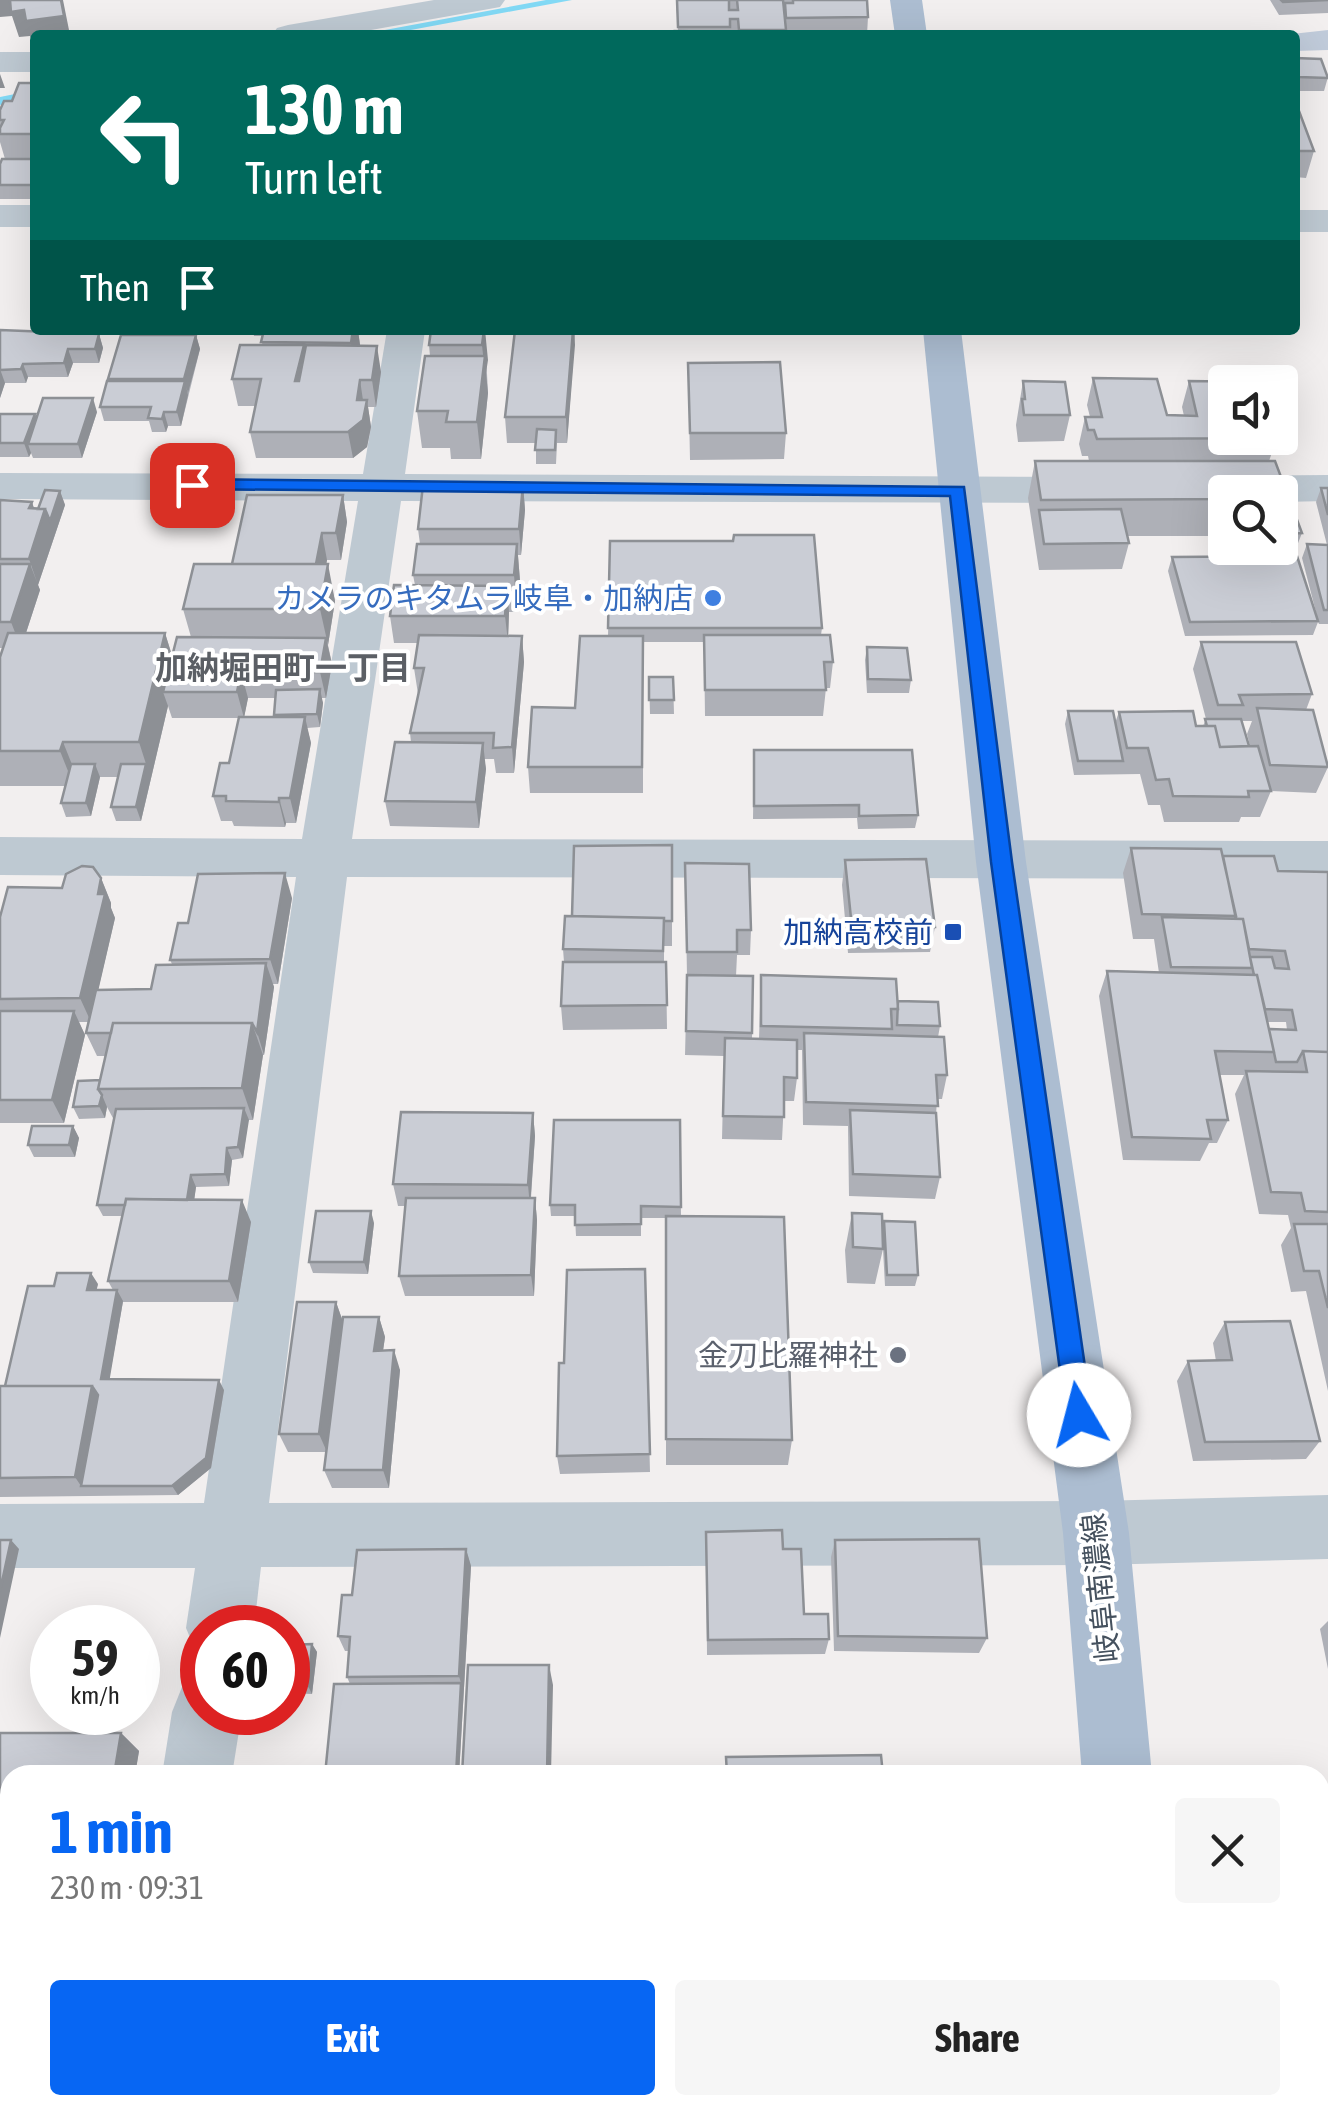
<!DOCTYPE html>
<meta charset="utf-8">
<style>
:root{--surface:#fff;--page:#f6f6f6;--text:#222;--muted:#767676;--accent:#0766f3}
body{margin:0;font-family:"Asap Condensed","Noto Sans JP",sans-serif;background:var(--page);color:var(--text);height:100vh;display:flex;flex-direction:column;font-size:38px;white-space:nowrap}
*{box-sizing:border-box;margin:0}
p{font-size:32px;color:var(--muted)}
.icon{flex:none;width:55px;height:55px;fill:none;stroke:currentColor;stroke-width:2;stroke-linecap:round;stroke-linejoin:round}
.map{position:relative;flex:1;overflow:hidden}
.side{position:absolute;left:0px;top:1765px;width:1330px;height:350px;display:flex;flex-direction:column;background:var(--surface);border-radius:30px 30px 0 0;box-shadow:0 10px 40px #0002}
.side>*{flex:none}
.hud{position:absolute;left:30px;top:30px;width:1270px;height:305px;border-radius:10px;box-shadow:0 10px 40px #0002;background:#00695c;color:#fff;overflow:hidden}
.controls{position:absolute;left:1208px;top:365px;display:grid;gap:20px}
.controls a{display:grid;place-items:center;width:90px;height:90px;border-radius:10px;background:var(--surface);box-shadow:0 10px 40px #0002;font-size:50px}
.speed{position:absolute;left:30px;top:1605px;display:flex;gap:20px;font-size:50px;font-weight:700;text-align:center}
.speed>*{display:grid;place-content:center;width:130px;height:130px;border-radius:50%;background:var(--surface);box-shadow:0 10px 40px #0002;line-height:1}
.speed small{font-size:25px;font-weight:400}
.speed .limit{border:15px solid #d22;background:#fff;color:#111}
.pin{position:absolute;display:grid;place-items:center;width:85px;height:85px;color:#fff;margin:-42px;border-radius:20px;box-shadow:0 5px 15px #0006}
.me{position:absolute;width:110px;margin:-55px;rotate:352deg;stroke-linejoin:round;filter:drop-shadow(0 0 8px #0008)}
.turn{display:flex;align-items:center;gap:35px;height:210px;padding:0 50px;font-size:45px}
.turn .icon{width:130px;height:130px;stroke-width:2.5}
.turn b{display:block;font-size:70px;line-height:85px}
.then{display:flex;align-items:center;height:95px;padding:0 50px;background:#0003;gap:20px;font-size:38px}
.round{display:grid;place-items:center;flex:none;width:105px;height:105px;border-radius:10px;background:var(--page)}
.head{display:flex;align-items:center;justify-content:space-between;height:170px;padding:0 50px}
h1{font-size:60px;font-weight:700;line-height:75px;color:var(--accent)}
.primary-button{display:flex;gap:20px;margin-top:auto;padding:20px 50px}
.primary-button a{flex:1;height:115px;border-radius:10px;background:var(--accent);color:#fff;font-size:40px;font-weight:700;line-height:115px;text-align:center}
.primary-button a+a{background:var(--page);color:var(--text)}
.map>svg:first-child{display:block}
.lines{fill:none;stroke-linecap:round;stroke-linejoin:round}
.stream{fill:#82d9f5;fill-rule:evenodd}
.street{fill:#bec9d2;fill-rule:evenodd}
.secondary{fill:#c0cbda;fill-rule:evenodd}
.primary{fill:#acbdd1;fill-rule:evenodd}
.wall{fill:#aeb0b7;fill-rule:evenodd}
.shaded-wall{fill:#8d9095}
.building{fill:#cacdd5;stroke:#8d9095;stroke-width:2.5;fill-rule:evenodd}
.route{fill:#0766f3;stroke:#05429e;stroke-width:2.5}
.shop-dot{fill:#3f7fe0;stroke:#fff;stroke-width:4}
.transit-dot{fill:#1a4fb4;stroke:#fff;stroke-width:4}
.worship-dot{fill:#6b7280;stroke:#fff;stroke-width:4}
.labels{text-anchor:middle;dominant-baseline:central;stroke-width:8;stroke-linejoin:round;paint-order:stroke}
.shop-label{font-size:30px;fill:#366cbe;stroke:#fff;text-anchor:end}
.transit-label{font-size:30px;fill:#164399;stroke:#fff;text-anchor:end}
.worship-label{font-size:30px;fill:#5b616d;stroke:#fff;text-anchor:end}
.street-label{font-size:30px;fill:#45515e;stroke:#fff}
.neighbourhood-label{font-size:32px;font-weight:bold;fill:#5b5f65;stroke:#fff}
</style>
<div class="map">
<svg width="1328" height="2115" viewBox="0 0 1328 2115">
<rect width="100%" height="100%" fill="#f2efef"/>
<g class="lines">
<!-- stream -->
<path class="stream" d="M546 0H572L384 35H358Z
M35 90V98L0 105V97Z"/>
<!-- street -->
<path class="street" d="M434 0H505L500 7 489 9 343 35H272L277 28 288 25Z
M0 52H35V72H0Z
M0 205H35V227H0Z
M1295 210H1328V232H1295Z
M387 330H425L405 474 1102 477 1117 481 1123 490 1117 499 1102 503 401 501 352 839 1328 841V879L347 877 269 1503 1096 1501 1328 1495V1559L1096 1565 261 1567 254 1628H202V1655L196 1652 186 1628 195 1568H0V1504L204 1503 296 877 0 875V837L302 839 358 501 0 499V473L363 474Z
M1328 475V501L1280 502V492H1225V502L1198 498 1192 489 1198 480 1213 476Z
M202 1679V1712H242L232 1775H162L172 1712 182 1687Z
M107 2105H185L184 2115H106Z"/>
<!-- secondary -->
<path class="secondary" d="M1328 30V50L1295 51V35H1283Z"/>
<!-- primary -->
<path class="primary" d="M890 0H922L927 35H895Z
M923 330H961L1026 862 1129 1533 1152 1775H1082L1063 1533 976 862Z
M1107 2105H1185L1186 2115H1108Z"/>
</g>
<!-- wall -->
<path class="wall" d="M676 0H867L868 17 867 35H675L678 31Z
M1270 0H1328V13L1279 15Z
M1295 58 1328 77 1324 91H1295Z
M35 83V199H0V164L5 159 0 142V110Z
M1295 103 1314 151 1306 178 1295 177Z
M0 330 99 334 103 348 99 363H73L68 377H28L26 383H5L0 398Z
M253 330H384V332L358 331 360 345 381 372 376 407H368L371 427 367 447 353 458H256L250 432 256 406H238L232 379 262 345 263 336H254Z
M431 330H580V334H575L567 443H557L556 464H536V443H507L505 417 514 335H485L488 393 481 459H451L450 448H422L417 411 430 356 429 345Z
M592 330H660V333L592 335Z
M676 330H749L748 335 676 333Z
M1087 330H1170V332Z
M1179 330H1237L1236 333 1180 332Z
M196 335 200 349 181 426H168L166 432H152L149 421H104L100 407 109 381 108 379Z
M688 363 786 433 784 459 690 460Z
M1093 378 1167 415 1184 416 1182 407 1189 381 1277 438 1269 461 1302 533 1293 556 1317 616 1302 558 1307 544 1327 545 1316 502 1321 488H1328V624H1319L1318 622 1313 635 1185 636 1168 571 1172 557H1232L1230 548H1280V492H1225V536H1128L1129 543 1122 569 1039 570 1028 498 1035 461H1089L1088 456H1082L1079 444 1085 417H1090L1087 405Z
M1023 381 1070 415 1064 441 1018 442 1016 425Z
M97 412 82 458H33L31 453 29 457H0V414H35L36 419Z
M523 484 525 510 521 555H518L520 581 517 612H509L508 636H522L524 662 514 773H496L494 759H484L486 769 479 828 390 826 385 801 411 742 410 733 418 694 414 668 418 643H394L390 616 415 585 413 575 420 544 418 529Z
M60 491 65 505 38 585 40 590 26 633H165L172 655 191 637 183 609 232 564 343 495 347 522 341 560H327L326 564 335 601 328 645 332 664 326 698H321L323 703 320 727 307 728 311 743 296 823H286L285 827 234 826 232 821H221L213 796 229 763 239 718H172L168 706 141 821H116L111 807 118 777H100L91 816 66 817 61 803 65 786H0V657L3 648H0V500L32 502 34 509H38ZM248 698H275L274 717H244Z
M610 541 822 628 821 635 833 662 830 688H826L823 716H705L704 642H643V793H530L528 767 575 708 608 636Z
M1201 642 1312 694 1306 710 1328 767 1316 793 1271 791 1260 817H1241L1239 822H1164L1160 805H1148L1140 774 1074 775 1065 724 1068 711 1115 723 1119 712 1203 726 1206 719 1193 669ZM1241 721H1252L1247 734 1250 746Z
M867 647 911 680 909 693H867L865 660Z
M649 677H673L674 714H650Z
M754 750 918 815 915 828 858 829 857 818 753 819Z
M672 845V946H664V962H666L667 1029 563 1030 561 1006 564 962 563 949 572 916Z
M1131 848 1223 858 1278 871 1328 872V1391L1306 1291 1291 1292 1281 1245 1291 1228 1288 1215 1259 1214 1235 1094 1244 1075H1220L1228 1120 1217 1143H1209L1200 1161 1123 1160 1099 996 1107 971 1159 973 1154 939H1133L1123 873ZM1268 1022H1286L1287 1030 1269 1029Z
M845 860 935 927 930 952 848 953 842 885Z
M685 863 751 930 750 955H737L736 976H753L752 1039H759L761 975 898 1001 940 1026 938 1037 947 1075 942 1099H937L936 1115 940 1177 935 1199 849 1196 848 1126 803 1125 802 1050H797V1078L794 1101H784L782 1140 722 1139 724 1056 685 1055 687 976Z
M101 878 111 903V908L115 918 98 990 151 989 172 964 170 960 188 923 292 898 278 984H273L274 987 264 1055H263L253 1120H248L243 1158 232 1160 229 1186 196 1187 194 1200 251 1222 238 1302H123L109 1379 224 1390 211 1468 178 1495 0 1497V1386H5L98 1284 96 1290H113L108 1281 122 1216H103L97 1205 114 1120 107 1107 105 1118 79 1119 73 1107 100 1080 105 1056H97L86 1033 88 1022H79L85 1035 64 1123H0V917L62 888Z
M533 1113 535 1136 531 1198H535L537 1220 534 1296H405L399 1276 405 1206H398L393 1184Z
M680 1120 681 1216 792 1440 788 1465H666V1218H641V1236H576L575 1216H551L550 1205Z
M73 1126 79 1138 75 1157H34L28 1145Z
M852 1213 882 1229 884 1221 918 1275 915 1286H885L883 1249 875 1284 847 1283 845 1250Z
M374 1223 368 1274 313 1273 309 1262Z
M645 1269 650 1472 560 1474 557 1456Z
M336 1302 343 1322 379 1317 385 1337 383 1351 400 1370 389 1488H332L324 1470 327 1452H288L279 1434Z
M1225 1322 1320 1441 1306 1459 1193 1461 1177 1381 1188 1361H1216L1213 1343Z
M706 1532 783 1549 804 1614 829 1639 825 1654 707 1655Z
M835 1540 987 1638 979 1653 834 1651 831 1557Z
M466 1549 471 1566 459 1775H325L350 1684 347 1677 349 1651H345L338 1636 352 1595Z
M1328 1621V1669L1320 1629Z
M312 1644 317 1652 312 1694 288 1693V1645Z
M0 1733H121L139 1751 135 1775H10V2015L0 2016Z
M1320 1821H1328V1912H1320Z
M186 2105H413L412 2115 192 2114 185 2111Z
M1273 2105H1320L1328 2115H1275Z"/>
<!-- shaded-wall -->
<path class="shaded-wall" d="M0 0H63L70 35H35V46H33L30 36 19 37 12 16 0 17Z
M0 74 5 88H0Z
M353 330H358L360 345 355 369 351 343Z
M484 330H485L488 360 486 373 488 393 481 459 477 422 484 364 482 345Z
M573 330H574L575 345 567 443 566 417Z
M99 334 103 348 99 363 95 349Z
M196 335 200 349 188 393 184 379Z
M304 345 308 371 300 408 295 381Z
M377 346 381 372 376 407 372 380Z
M68 349 73 363 68 377 64 363Z
M23 364 28 377 26 383 21 369Z
M0 369 5 383 0 398Z
M360 380 364 407 367 400 371 427 367 447 353 458 348 432 357 400Z
M185 381 188 395 181 426 177 412Z
M93 398 97 412 82 458 78 444Z
M164 412 168 426 166 432 162 419Z
M35 414 40 428 28 444 31 453 29 457 24 443Z
M523 484 525 510 521 555 519 529Z
M60 491 65 505 38 585 29 559V508L32 502 38 521 45 509Z
M343 495 347 522 341 560 336 533Z
M322 533 327 560 321 594 316 568Z
M517 544 520 581 517 612 514 575Z
M30 564 40 590 21 648 11 622Z
M328 564 335 601 328 645 320 609Z
M507 586 509 612 508 642 505 616Z
M165 633 176 669 163 692 168 706 141 821 136 807 146 764 139 742Z
M522 636 524 662 514 773 512 747Z
M326 638 332 664 326 698 320 672Z
M241 672 248 698 244 718 237 692Z
M320 689 323 703 320 727 317 714Z
M305 717 311 743 296 823 290 798Z
M63 742 77 777 74 786 60 751Z
M483 743 486 769 479 828 476 802Z
M95 764 100 777 91 816 86 803Z
M279 798 286 823 285 827 279 802Z
M285 873 292 898 278 984 270 959Z
M101 878 111 903V908L115 918 91 1022 80 998Z
M266 963 274 987 264 1055 257 1032Z
M74 1011 85 1035 64 1123 52 1100Z
M252 1023 263 1055 253 1120 242 1088Z
M102 1095 107 1107 105 1118 99 1106Z
M244 1108 249 1120 243 1158 238 1147Z
M533 1113 535 1136 530 1207 528 1185Z
M73 1126 79 1138 75 1157 69 1145Z
M227 1148 232 1160 229 1186 225 1174Z
M191 1175 196 1187 192 1216 187 1204Z
M535 1198 537 1220 534 1296 531 1275Z
M242 1200 251 1222 238 1302 229 1281Z
M371 1211 374 1223 368 1274 364 1262Z
M91 1273 98 1284 94 1301 87 1290Z
M117 1290 123 1301 108 1389 101 1379Z
M336 1302 343 1322 327 1452 319 1434Z
M379 1317 385 1337 380 1371 374 1351Z
M394 1350 400 1370 389 1488 383 1470Z
M219 1380 224 1390 211 1468 178 1495 172 1486Z
M92 1386 105 1405 81 1486 75 1477Z
M11 1540 19 1549 0 1638V1591Z
M466 1549 471 1566 459 1775H456L461 1683 459 1676Z
M312 1644 317 1652 312 1694 308 1686Z
M549 1665 553 1685 551 1775H547Z
M121 1733 139 1751 135 1775H114Z
M10 1981V2007L5 2005Z
M406 2105H413L412 2115H405Z"/>
<!-- building -->
<path class="building" d="M10 0H61L64 16 26 21 24 10 11 12Z
M677 0H783L786 30H739L738 19H730V27H678ZM729 0H737L738 10H729Z
M793 0H867L868 17 786 18 785 3H793Z
M1281 0H1328L1283 2Z
M675 31 794 33V35H676Z
M1295 58 1321 59 1328 78 1299 77 1295 64Z
M19 83H35V134H0V128L4 120H0V110L4 101H12Z
M1295 103H1296L1314 151H1295Z
M2 159H35V185H0V164Z
M0 330 99 334 95 349H68L64 363 23 364 21 369 0 370Z
M264 330H353L351 343 261 342Z
M431 330H484L482 345H429Z
M515 330H573L566 417H505Z
M121 335H196L184 379H108Z
M240 345H304L295 381H299L306 345 377 346 372 380H360L357 400H367L363 420 348 432H250L261 379H232Z
M425 356H485L477 422H446L448 411H417Z
M780 362 786 433H690L688 363Z
M1093 378 1157 379 1167 415 1197 416 1189 381 1261 382H1225V438H1277L1097 439 1094 430H1088L1085 417H1102Z
M107 381H185L177 412H164L162 419 148 418 151 407H100Z
M1023 381 1065 382 1070 415H1024L1022 399H1025Z
M43 398H93L78 444H28Z
M0 414H35L24 443H0Z
M537 429 556 430 555 450H535Z
M1035 461H1275L1302 533 1280 534V492H1225V499L1041 500Z
M523 484 519 529H418L423 485Z
M1321 488H1328V515Z
M45 490 60 491 50 521 45 509H38Z
M247 495H343L336 533H322L316 564H232Z
M0 500 32 502 29 508 45 509 29 559H0Z
M1121 509 1129 543 1044 544 1039 510Z
M734 535H814L822 628H608L610 541H733Z
M417 544H517L514 575H413Z
M1307 544 1328 545V610H1324Z
M1297 556 1318 621 1190 622 1172 557Z
M0 564H30L11 622H0Z
M194 564H328L320 609H183Z
M394 585 507 586 505 616H390Z
M8 633H165L139 742H63L60 751H0V657Z
M419 635 522 636 512 747 493 748 494 733H410L424 668H414Z
M704 635H830L833 662H824L826 690H705Z
M580 636H643L642 767H528L532 707 575 708Z
M177 637 326 638 320 672H241L237 692H163Z
M1201 642H1296L1312 694 1239 695 1243 705H1218Z
M867 647 907 648 911 680 868 679Z
M649 677H673L674 700H649Z
M320 689 317 714 274 715 276 690Z
M1257 708 1313 710 1328 767 1270 765Z
M1068 711H1113L1123 761H1078Z
M1193 711 1196 726H1215L1220 747 1258 746 1271 791H1248L1249 797 1173 796 1169 779 1156 780 1148 748H1127L1119 712Z
M239 717H305L290 798H279V802L226 801V796H213L220 763H229Z
M1205 719H1241L1249 746 1220 747 1215 726H1207Z
M395 742 483 743 476 802 385 801Z
M754 750H912L918 815 859 816V805L754 806Z
M71 764H95L86 803H61Z
M121 764H146L136 807H111Z
M672 845V921H664V918L572 916 574 846Z
M1131 848 1221 849 1236 916 1142 914Z
M1223 856H1274L1278 871 1328 872V1052L1303 1051 1297 1062H1276L1269 1029 1296 1030 1292 1010 1265 1009 1257 975H1254L1250 957H1272L1275 968 1289 969 1285 951 1249 949 1243 919H1236Z
M926 859 935 927 852 928 845 860Z
M685 863 749 864 751 930H737V952H687Z
M82 866 93 867 101 878 98 894H105L80 998 0 999V917L8 887 62 888 66 874Z
M285 873 270 959 170 960 178 923H188L198 874Z
M565 916 664 918 663 951 563 949Z
M1162 917 1243 919 1252 968 1171 967Z
M563 962H666L667 1005 561 1006Z
M266 963 257 1032 252 1023H113L111 1033H86L96 990 151 989 156 965Z
M1107 971 1257 975 1274 1052 1215 1051 1228 1120H1207L1211 1139 1132 1137Z
M687 975 753 976 752 1033 686 1031Z
M761 975 896 979 898 1009H891L892 1029 761 1026Z
M898 1001 938 1002 940 1026 897 1025Z
M0 1011H74L52 1100H0Z
M113 1023H252L242 1088 98 1089Z
M804 1033 944 1037 947 1075H936L938 1106 806 1102Z
M725 1038 797 1040V1078L784 1077V1117L723 1116Z
M1303 1051 1328 1052V1212L1305 1211 1301 1193 1271 1192 1246 1071 1307 1072Z
M100 1080 98 1089 102 1095 99 1106 73 1107 78 1081Z
M244 1108 238 1147 227 1148 225 1174 191 1175 187 1200 126 1199 125 1205H97L116 1109Z
M850 1110 936 1113 940 1177 853 1174Z
M401 1112 533 1113 528 1185 393 1184Z
M554 1120H680L681 1207 641 1206V1224L575 1225V1205H550Z
M32 1126H73L69 1145H28Z
M406 1198H535L531 1275 399 1276Z
M126 1199 242 1200 229 1281H108Z
M316 1211H371L364 1262H309Z
M852 1213 882 1214 883 1249 853 1247Z
M666 1216 784 1217 792 1440 666 1439Z
M884 1221 915 1222 918 1275H887Z
M1294 1224H1328V1308L1319 1271H1304Z
M645 1269 650 1454 557 1456 559 1363H564L567 1270Z
M57 1273H91L87 1290H117L101 1379 219 1380 206 1458 172 1486H81L98 1395 92 1386H5L28 1286H54Z
M297 1302H336L319 1434H279Z
M343 1317H379L374 1351 394 1350 383 1470H324Z
M1290 1321 1320 1441 1205 1442 1188 1361 1232 1360 1225 1322Z
M0 1386H92L75 1477 0 1478Z
M782 1530 783 1549H801L804 1614H828L829 1639 708 1640 706 1532Z
M979 1539 987 1638 838 1636 835 1540Z
M0 1540H11L0 1591Z
M466 1549 459 1676 347 1677 350 1637 338 1636 342 1595H352L357 1550Z
M312 1644 308 1686H288V1645Z
M468 1665H549L547 1775H462Z
M461 1683 456 1775H325L334 1684Z
M0 1733H121L114 1775H10V1891H0Z
M881 1755 883 1775H727L726 1757Z
M1320 1821H1328V1907L1320 1906Z
M0 1901H10V1981L5 2005H0Z
M1320 1919 1328 1920V2010H1320Z
M1320 2044H1328V2115H1284L1283 2105H1320Z
M186 2105H276V2111H185Z
M276 2105H406L405 2115H275Z
M469 2105H664L663 2115H467Z
M946 2106V2115H732V2111Z
M1024 2112V2115L946 2114Z"/>
<!-- route -->
<path class="route" d="M192 479 964 487 1012 862 1092 1415 1088 1424 1079 1427 1070 1424 1066 1415 991 862 950 496 186 489 183 485Z"/>
<!-- markers -->
<circle class="shop-dot" cx="713" cy="598" r="10"/>
<rect class="transit-dot" x="943" y="922" width="20" height="20" rx="5"/>
<circle class="worship-dot" cx="898" cy="1355" r="10"/>
<g class="labels">
<!-- shop labels -->
<g class="shop-label">
<text x="693" y="598">カメラのキタムラ岐阜・加納店</text>
</g>
<!-- transit labels -->
<g class="transit-label">
<text x="933" y="932">加納高校前</text>
</g>
<!-- worship labels -->
<g class="worship-label">
<text x="878" y="1355">金刀比羅神社</text>
</g>
<!-- street labels -->
<g class="street-label">
<text transform="translate(1100 1588) rotate(-96)">岐阜南濃線</text>
</g>
<!-- neighbourhood labels -->
<g class="neighbourhood-label">
<text x="283" y="667">加納堀田町一丁目</text>
</g>
</g>
</svg>
<div class="controls">
<a><svg class="icon" aria-label="sound" viewBox="0 0 24 24"><path d="M4 9h4l5-4v14l-5-4H4zM17 9q2 3 0 6"/></svg></a>
<a><svg class="icon" aria-label="search" viewBox="0 0 24 24"><circle cx="10" cy="10" r="6"/><path d="M15 15l6 6"/></svg></a>
</div>
<div class="speed"><div>59<small>km/h</small></div><div class="limit">60</div></div>
<div class="pin" style="left:192px;top:485px;background:#d93025"><svg class="icon" aria-label="arrive" viewBox="0 0 24 24"><path d="M6 21V4h12l-3 4 3 4H6"/></svg></div>
<svg class="me" style="left:1079px;top:1415px" viewBox="-20 -20 40 40"><circle r="19" fill="#fff"/><path d="M0-13L10 11 0 6-10 11z" fill="#0766f3"/></svg>
<div class="hud">
<div class="turn"><svg class="icon" aria-label="left" viewBox="0 0 24 24"><path d="M17 20v-9H6M10 6l-5 5 5 5"/></svg><div><b>130 m</b>Turn left</div></div>
<div class="then">Then<svg class="icon" aria-label="arrive" viewBox="0 0 24 24"><path d="M6 21V4h12l-3 4 3 4H6"/></svg></div>
</div>
<section class="side">
<div class="head"><div><h1>1 min</h1><p>230 m · 09:31</p></div><a class="round"><svg class="icon" aria-label="close" viewBox="0 0 24 24"><path d="M6 6l12 12M18 6L6 18"/></svg></a></div>
<div class="primary-button"><a>Exit</a><a>Share</a></div>
</section>
</div>
